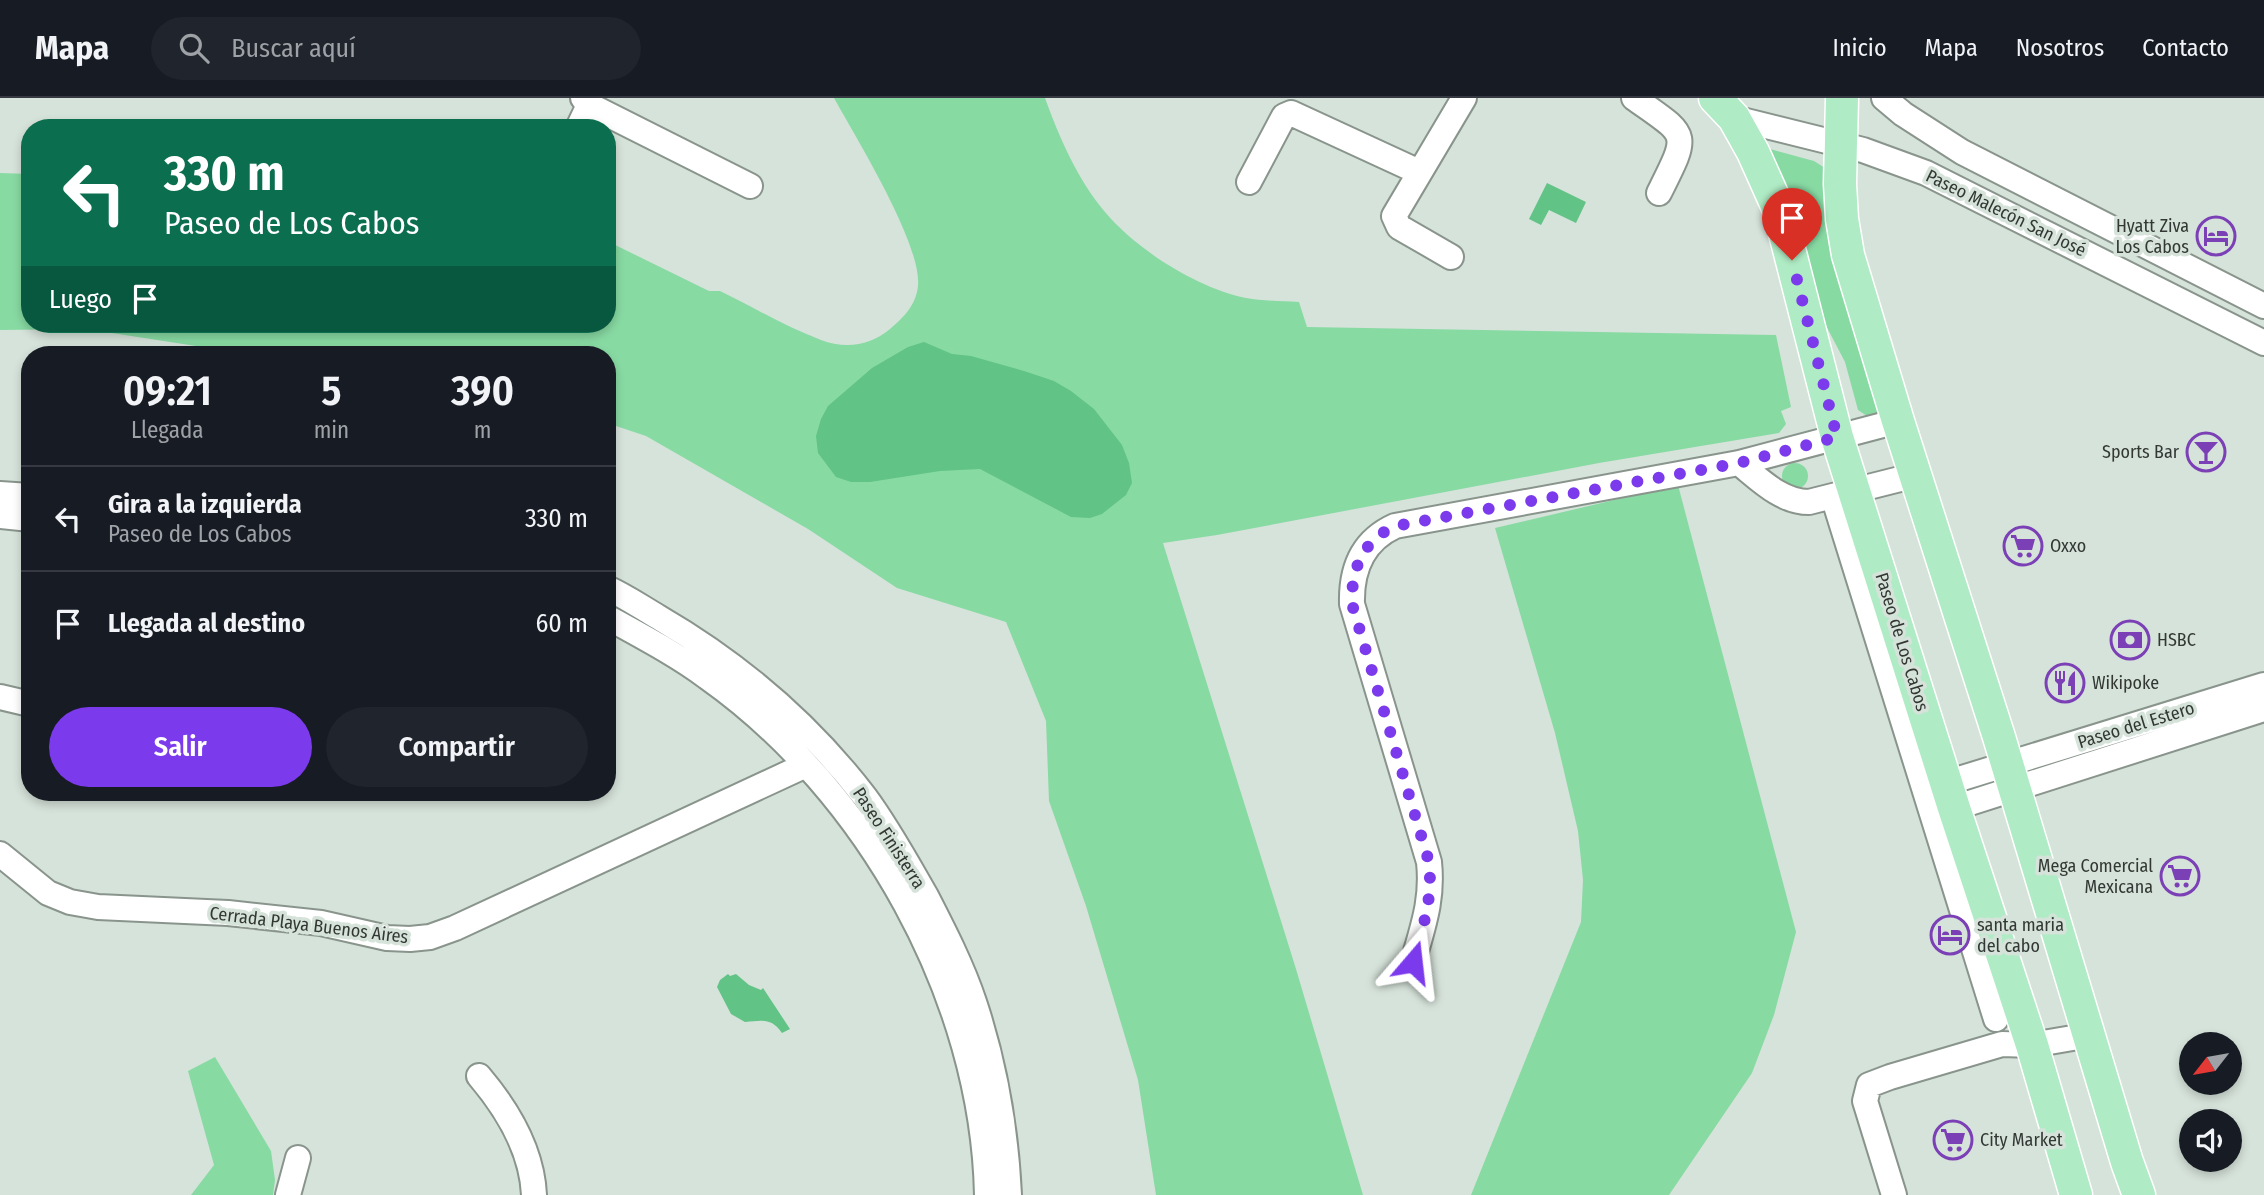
<!DOCTYPE html>
<html lang="es">
<meta charset="utf-8">
<style>
:root{--surface:#171b24;--page:#20242c;--text:#f1f3f6;--muted:#9ea1a6;--line:#363941;--accent:#7c3aed}
body{margin:0;font-family:"Fira Sans Condensed",sans-serif;background:var(--page);color:var(--text);height:100vh;display:flex;flex-direction:column;font-size:26px;white-space:nowrap}
*{box-sizing:border-box;margin:0}
p{font-size:23px;color:var(--muted)}
.icon{flex:none;width:38px;height:38px;fill:none;stroke:currentColor;stroke-width:2;stroke-linecap:round;stroke-linejoin:round}
.map{position:relative;flex:1;overflow:hidden}
.panel{position:absolute;left:21px;top:248px;width:595px;height:455px;display:flex;flex-direction:column;background:var(--surface);border-radius:28px;box-shadow:0 4px 10px #0003}
.panel>*{flex:none}
.top-card{position:absolute;left:21px;top:21px;width:595px;height:214px;border-radius:28px;box-shadow:0 4px 10px #0003;background:#0b6e4f;color:#fff;overflow:hidden}
.needle{width:46px;rotate:239deg}
.tools{position:absolute;left:2179px;top:934px;display:grid;gap:14px}
.tools a{display:grid;place-items:center;width:63px;height:63px;border-radius:50%;background:var(--surface);box-shadow:0 4px 10px #0003;font-size:35px}
.pin{position:absolute;display:grid;place-items:center;width:60px;height:60px;color:#fff;margin:-72px -30px;border-radius:50% 50% 50% 0;rotate:-45deg;box-shadow:0 0 7px #0007}
.pin .icon{rotate:45deg}
.me{position:absolute;width:77px;margin:-38px;rotate:17deg;stroke-linejoin:round;filter:drop-shadow(0 0 5px #0008)}
.turn{display:flex;align-items:center;gap:24px;height:147px;padding:0 28px;font-size:32px}
.turn .icon{width:91px;height:91px;stroke-width:2.5}
.turn b{display:block;font-size:49px;line-height:60px}
.then{display:flex;align-items:center;height:66px;padding:0 28px;background:#0003;gap:14px;font-size:26px}
.eta{display:flex;justify-content:space-evenly;align-items:center;height:119px;text-align:center}
.eta b{font-size:42px;font-weight:600;line-height:49px}
.action{display:flex;gap:14px;margin-top:auto;padding:14px 28px}
.action a{flex:1;height:80px;border-radius:42px;background:var(--accent);color:#fff;font-size:28px;font-weight:600;line-height:80px;text-align:center}
.action a+a{background:var(--page);color:var(--text)}
ul{padding:0;list-style:none}
li{display:flex;align-items:center;gap:21px;height:105px;padding:0 28px;border-top:2px solid var(--line)}
li div{flex:1}
li b{display:block;font-size:26px}
li em{font-style:normal}
header{display:flex;align-items:center;gap:42px;box-sizing:border-box;height:98px;padding:0 35px;background:var(--surface);border-bottom:2px solid var(--line)}
header strong{font-size:33px}
nav{display:flex;gap:38px;margin-inline-start:auto;font-size:24px}
.search{width:490px;height:63px;background:var(--page);display:flex;align-items:center;gap:18px;box-sizing:border-box;padding:0 24px;border-radius:38px;color:var(--muted);font-size:26px}
.map>svg:first-child{display:block}
.green{fill:#88daa3}
.water{fill:#61c385}
.lines{fill:none;stroke-linecap:round;stroke-linejoin:round}
.minor-casing{stroke:#89958c;stroke-width:28}
.major-casing{stroke:#fff;stroke-width:35}
.minor{stroke:#fff;stroke-width:24}
.major{stroke:#afebc4;stroke-width:32}
.route{stroke:#7c3aed;stroke-width:12;stroke-dasharray:0 21.6}
.labels{text-anchor:middle;dominant-baseline:central;stroke-width:7;stroke-linejoin:round;paint-order:stroke}
.street-label{font-size:18px;fill:#333834;stroke:#d6e3da}
.poi-label{font-size:18px;fill:#333834;stroke:#d6e3da;text-anchor:start}
</style>
<header>
<strong>Mapa</strong>
<div class="search"><svg class="icon" aria-label="search" viewBox="0 0 24 24"><circle cx="10" cy="10" r="6"/><path d="M15 15l6 6"/></svg>Buscar aquí</div>
<nav><a>Inicio</a><a>Mapa</a><a>Nosotros</a><a>Contacto</a></nav>
</header>
<div class="map">
<svg width="2264" height="1097" viewBox="0 0 2264 1097">
<rect width="100%" height="100%" fill="#d6e3da"/>
<!-- green -->
<path class="green" d="M834 0H1045C1059 39 1078 82 1105 114 1137 152 1197 190 1246 200 1263 203 1282 203 1299 204L1307 229 1776 237 1791 309 1781 313 1786 326 1779 335 1599 365 1217 437 1163 445 1296 871 1363 1097H1156L1138 982 1086 808 1049 703 1046 623 1006 524 897 490 808 431 646 338 607 325V257H254L86 231 0 232V75L30 76V226H607V143L709 193H720C753 209 786 229 821 242 845 251 870 248 890 231 904 219 916 207 918 188 922 146 856 40 834 0Z
M1770 51 1814 63 1825 70 1824 92 1828 117 1881 318 1873 322 1858 312 1845 264 1821 218 1770 59Z
M1782 378a13 13 0 1 1 26 0a13 13 0 1 1-26 0Z
M1678 387 1796 834 1774 917 1752 975 1669 1097H1471L1581 824 1583 782 1578 733 1555 635 1495 430Z
M215 959 271 1053 275 1082 273 1097H191L214 1067 188 973Z"/>
<!-- water -->
<path class="water" d="M1547 85 1586 104 1576 125 1549 112 1541 127 1529 121Z
M924 244 952 256 971 258 1024 273 1054 283 1071 293 1094 311 1122 347 1129 365 1132 385 1126 397 1102 416 1090 420 1071 419 980 371 940 373 870 384H851L836 379 818 355 816 338 821 321 828 308 872 270 908 249Z
M728 876 730 878 736 876 749 887 761 892 763 890 790 931 782 935C771 919 761 923 745 924L731 916 717 889 720 882Z"/>
<g class="lines">
<defs>
<path id="minor" d="M583 0 589 7 750 88
M1634 0C1689 39 1690 33 1659 95
M1884 0 1903 16 1962 54 2264 208
M1734 20 1863 52 1926 75 2264 245
M578 30 589 7
M1249 84 1284 18 1291 15 1419 74
M1451 159 1399 129 1394 118 1464 0
M1739 365C1759 381 1781 404 1809 404L1916 377
M0 396 30 398
M1833 398 1996 921
M0 418 30 421
M607 490C625 498 641 509 658 519 737 565 809 626 865 699 888 730 907 765 926 798 944 833 962 868 974 904 995 967 1006 1032 1009 1097
M607 519C641 538 676 556 707 579 868 693 983 899 987 1097
M0 599 30 606
M1946 685 2264 587
M1954 710 2264 611
M0 756 48 795 70 804 98 809 228 815 321 825 387 840 410 841 430 839 455 830 806 667
M1413 864C1423 828 1433 802 1429 764L1352 506C1351 472 1362 443 1395 428L1739 365 1898 323
M479 978C507 1011 532 1052 534 1097
M288 1097 298 1060
M1894 1097 1865 1003 1869 987 1890 979 2002 946 2032 947 2090 937"/>
<path id="major" d="M1715 0 1734 20 1753 54 1779 112 1837 339 1954 710 2032 947 2076 1097
M1842 0 1840 86 1842 121 1848 157 1898 323 1999 639 2127 1064 2139 1097"/>
</defs>
<!-- minor casing -->
<use href="#minor" class="minor-casing"/>
<!-- major casing -->
<use href="#major" class="major-casing"/>
<!-- minor -->
<use href="#minor" class="minor"/>
<!-- major -->
<use href="#major" class="major"/>
</g>
<g class="lines">
<!-- route -->
<path class="route" d="M1413 864C1423 828 1433 802 1429 764L1352 506C1351 472 1362 443 1395 428L1739 365 1837 339 1792 162"/>
</g>
<!-- icons -->
<defs>
<symbol id="hotel-ring" viewBox="-11 -11 22 22"><circle r="9.5" fill="#d6e3da" stroke="#7c40b6" stroke-width="1.5"/><path d="M-6-4.5h1.5V1H6V5H4.5V3h-9V5H-6ZM-4 0a1.8 1.8 0 1 1 3.6 0ZM.5 0V-2.5h3Q6-2.5 6 0Z" fill="#7c40b6"/></symbol>
<symbol id="bar-ring" viewBox="-11 -11 22 22"><circle r="9.5" fill="#d6e3da" stroke="#7c40b6" stroke-width="1.5"/><path d="M-6-5H6L.8 .8V4.5H3.5V6h-7V4.5H-.8V.8Z" fill="#7c40b6"/></symbol>
<symbol id="supermarket-ring" viewBox="-11 -11 22 22"><circle r="9.5" fill="#d6e3da" stroke="#7c40b6" stroke-width="1.5"/><path d="M-6-5.5h2.5l.6 2H6L4.5 2H-2.5L-4.4-4H-6ZM-1.5 3.2a1.3 1.3 0 1 0 .1 0ZM3 3.2a1.3 1.3 0 1 0 .1 0Z" fill="#7c40b6"/></symbol>
<symbol id="bank-ring" viewBox="-11 -11 22 22"><circle r="9.5" fill="#d6e3da" stroke="#7c40b6" stroke-width="1.5"/><path d="M-6-4H6V4H-6ZM0-2.3a2.3 2.3 0 1 0 0 4.6a2.3 2.3 0 1 0 0-4.6Z" fill="#7c40b6"/></symbol>
<symbol id="restaurant-ring" viewBox="-11 -11 22 22"><circle r="9.5" fill="#d6e3da" stroke="#7c40b6" stroke-width="1.5"/><path d="M-5-6h1v4h1v-4h1v4h1v-4h1v5L-1.5 .5V6h-2V.5L-5-1ZM5-6V6H3V1.5H1.5Q1.5-4 5-6Z" fill="#7c40b6"/></symbol>
</defs>
<g fill-rule="evenodd">
<use href="#hotel-ring" x="2194" y="116" width="44" height="44"/>
<use href="#bar-ring" x="2184" y="332" width="44" height="44"/>
<use href="#supermarket-ring" x="2001" y="426" width="44" height="44"/>
<use href="#bank-ring" x="2108" y="520" width="44" height="44"/>
<use href="#restaurant-ring" x="2043" y="563" width="44" height="44"/>
<use href="#supermarket-ring" x="2158" y="756" width="44" height="44"/>
<use href="#hotel-ring" x="1928" y="815" width="44" height="44"/>
<use href="#supermarket-ring" x="1931" y="1020" width="44" height="44"/>
</g>
<g class="labels">
<!-- street labels -->
<g class="street-label">
<text transform="translate(2006 115) rotate(26)">Paseo Malecón San José</text>
<text transform="translate(1902 544) rotate(73)">Paseo de Los Cabos</text>
<text transform="translate(2136 627) rotate(-17)">Paseo del Estero</text>
<text transform="translate(889 740) rotate(57)">Paseo Finisterra</text>
<text transform="translate(309 827) rotate(7)">Cerrada Playa Buenos Aires</text>
</g>
<!-- poi labels -->
<g class="poi-label">
<text x="2189" y="128" text-anchor="end">Hyatt Ziva<tspan x="2189" dy="21">Los Cabos</tspan></text>
<text x="2179" y="354" text-anchor="end">Sports Bar</text>
<text x="2050" y="448">Oxxo</text>
<text x="2157" y="542">HSBC</text>
<text x="2092" y="585">Wikipoke</text>
<text x="2153" y="768" text-anchor="end">Mega Comercial<tspan x="2153" dy="21">Mexicana</tspan></text>
<text x="1977" y="827">santa maria<tspan x="1977" dy="21">del cabo</tspan></text>
<text x="1980" y="1042">City Market</text>
</g>
</g>
</svg>
<div class="tools">
<a><svg class="needle" viewBox="-14 -14 28 28"><path d="M0-13l5 13h-10z" fill="#e53935"/><path d="M0 13l5-13h-10z" fill="#9ea1a6"/></svg></a>
<a><svg class="icon" aria-label="sound" viewBox="0 0 24 24"><path d="M4 9h4l5-4v14l-5-4H4zM17 9q2 3 0 6"/></svg></a>
</div>
<div class="pin" style="left:1792px;top:162px;background:#d93025"><svg class="icon" aria-label="arrive" viewBox="0 0 24 24"><path d="M6 21V4h12l-3 4 3 4H6"/></svg></div>
<svg class="me" style="left:1413px;top:864px" viewBox="-20 -20 40 40"><path d="M0-17L14 15 0 8-14 15z" fill="#7c3aed" stroke="#fff" stroke-width="4"/></svg>
<div class="top-card">
<div class="turn"><svg class="icon" aria-label="left" viewBox="0 0 24 24"><path d="M17 20v-9H6M10 6l-5 5 5 5"/></svg><div><b>330 m</b>Paseo de Los Cabos</div></div>
<div class="then">Luego<svg class="icon" aria-label="arrive" viewBox="0 0 24 24"><path d="M6 21V4h12l-3 4 3 4H6"/></svg></div>
</div>
<section class="panel">
<div class="eta">
<div><b>09:21</b><p>Llegada</p></div>
<div><b>5</b><p>min</p></div>
<div><b>390</b><p>m</p></div>
</div>
<ul>
<li><svg class="icon" aria-label="left" viewBox="0 0 24 24"><path d="M17 20v-9H6M10 6l-5 5 5 5"/></svg><div><b>Gira a la izquierda</b><p>Paseo de Los Cabos</p></div><em>330 m</em></li>
<li><svg class="icon" aria-label="arrive" viewBox="0 0 24 24"><path d="M6 21V4h12l-3 4 3 4H6"/></svg><div><b>Llegada al destino</b></div><em>60 m</em></li>
</ul>
<div class="action"><a>Salir</a><a>Compartir</a></div>
</section>
</div>
